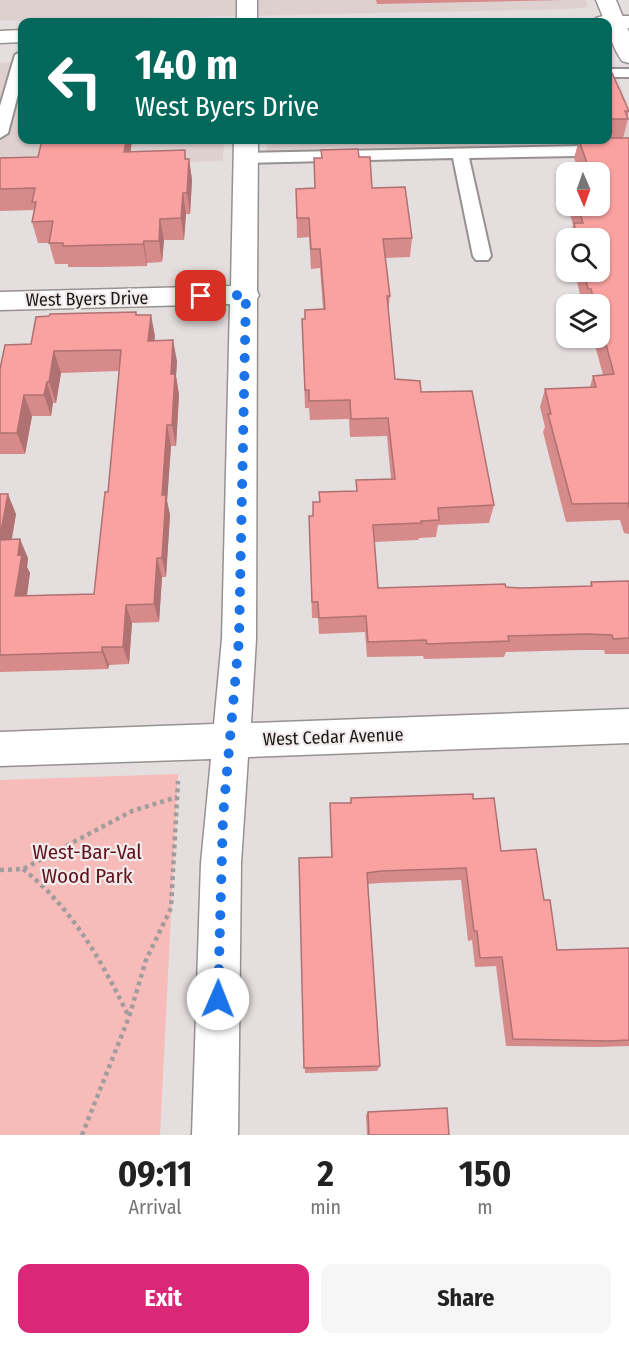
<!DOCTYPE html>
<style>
:root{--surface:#fff;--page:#f6f6f6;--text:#222;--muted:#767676;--accent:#db2777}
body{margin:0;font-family:"Fira Sans Condensed",sans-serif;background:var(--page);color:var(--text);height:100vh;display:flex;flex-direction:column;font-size:22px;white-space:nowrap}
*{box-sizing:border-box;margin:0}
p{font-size:20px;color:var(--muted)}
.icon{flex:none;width:33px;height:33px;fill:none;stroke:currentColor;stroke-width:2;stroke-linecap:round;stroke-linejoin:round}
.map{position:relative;height:1135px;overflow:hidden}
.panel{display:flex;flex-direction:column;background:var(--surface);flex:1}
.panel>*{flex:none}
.top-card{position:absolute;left:18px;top:18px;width:594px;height:126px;border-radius:12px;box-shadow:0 2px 4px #0004;background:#00695c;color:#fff;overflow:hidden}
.needle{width:39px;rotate:178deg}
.controls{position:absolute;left:556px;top:162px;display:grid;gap:12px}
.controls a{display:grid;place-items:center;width:54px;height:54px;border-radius:12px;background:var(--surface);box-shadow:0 2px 4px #0004;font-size:30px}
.pin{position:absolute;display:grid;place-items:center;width:51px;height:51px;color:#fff;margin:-26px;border-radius:12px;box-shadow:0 3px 9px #0006}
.me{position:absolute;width:66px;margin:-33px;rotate:1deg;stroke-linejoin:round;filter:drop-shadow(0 0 4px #0008)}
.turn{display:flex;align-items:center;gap:21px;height:126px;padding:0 18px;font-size:27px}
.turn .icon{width:78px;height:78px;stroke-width:2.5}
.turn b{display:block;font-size:42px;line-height:51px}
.eta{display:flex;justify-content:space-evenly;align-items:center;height:102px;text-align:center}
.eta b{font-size:36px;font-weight:700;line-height:42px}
.button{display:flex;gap:12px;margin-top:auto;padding:12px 18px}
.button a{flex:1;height:69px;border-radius:12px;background:var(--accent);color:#fff;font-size:24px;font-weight:700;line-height:69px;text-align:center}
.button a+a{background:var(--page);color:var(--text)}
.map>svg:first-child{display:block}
.built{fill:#dfd0d0}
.green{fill:#f7bbba}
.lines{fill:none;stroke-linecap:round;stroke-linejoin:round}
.service-casing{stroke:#979191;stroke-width:4}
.minor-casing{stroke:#979191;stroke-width:3}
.primary-casing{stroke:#979191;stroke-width:3}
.path{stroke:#a29d9d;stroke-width:4.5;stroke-dasharray:4 4;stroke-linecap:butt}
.service{fill:#fff;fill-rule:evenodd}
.minor{fill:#fff;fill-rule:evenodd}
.primary{fill:#fff;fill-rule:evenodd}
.wall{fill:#d78a8a}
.shaded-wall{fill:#af7171}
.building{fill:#faa1a1;stroke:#af7171;stroke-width:1.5}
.route{stroke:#1a73e8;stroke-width:10;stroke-dasharray:0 18}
.labels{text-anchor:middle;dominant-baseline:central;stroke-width:4.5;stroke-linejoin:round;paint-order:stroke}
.street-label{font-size:18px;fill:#1a1818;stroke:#f2ebeb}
.near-park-label{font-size:21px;fill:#60131c;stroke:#f2ebeb}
</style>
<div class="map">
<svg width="629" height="1135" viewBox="0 0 629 1135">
<rect width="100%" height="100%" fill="#e5dede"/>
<!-- built -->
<path class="built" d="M0 0H586L588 7 572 9 0 21Z
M608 52 629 109V145L267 151V140H608Z
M22 62V140H224L223 161 0 165V63Z"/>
<!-- green -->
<path class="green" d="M178 774 160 1135H0V780Z"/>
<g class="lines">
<defs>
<path id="service" d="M22 51V79L8 133 0 138V106L15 55Z
M608 69H629V77H608Z
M629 145V155L469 158 491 256 488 260H476L473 256 453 158 246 163 238 158 246 153Z"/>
<path id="minor" d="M237 0H257V22H237Z
M596 0H616L629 32V63L622 61C615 51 608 35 608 22H605Z
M234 140H258L257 291 259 295 257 299 256 639 251 723 629 709V743L248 757 241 863 238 1135H192L201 863 211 759 0 766V732L214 724 222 639 230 304 0 310V292L231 286Z"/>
<path id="primary" d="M603 16H629V28H608V22H593L596 18Z
M22 30V42L0 43V31Z"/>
</defs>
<!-- service casing -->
<use href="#service" class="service-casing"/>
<!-- minor casing -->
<use href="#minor" class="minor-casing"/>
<!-- primary casing -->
<use href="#primary" class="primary-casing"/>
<!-- path -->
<path class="path" d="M23 869C73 909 101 960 129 1017
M0 870 23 869 132 811 177 797
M82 1135 129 1017 146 960 171 908 178 781"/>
<!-- service -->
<use href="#service" class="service"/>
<!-- minor -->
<use href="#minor" class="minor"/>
<!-- primary -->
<use href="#primary" class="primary"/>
</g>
<!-- wall -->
<path class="wall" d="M376 0H566L377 4Z
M608 73 629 111 627 117 628 119 623 138H629V534L624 533 620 520 566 522 543 432 545 427 540 407 545 389 590 387 593 376 603 375 593 338H600V304H582L575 272H600V238H569L573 225 568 206H600V172H579L574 158 578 144H553L552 140H608Z
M130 152 189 159 192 180 190 214H186L184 240H164L162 262 147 263V266L100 267H68V264H55L49 243H38L32 222 34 210 0 211V158L38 157Z
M359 157 372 188 412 238 410 257 385 258 390 296 388 312 395 379 421 392 494 505 489 523 438 525 436 537 419 538 418 540 374 542 378 588H521L590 586 591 582 629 581V654H605L604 650H580L506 652 504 657 424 659 423 656 367 657 365 632 319 634 318 618H312L309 516H313V502H319V492L356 491V480L391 479 387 436 350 437 349 419 310 420 309 408H305L302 319H305L323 309 320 268 311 269 309 237 297 238 296 189 315 188 314 158Z
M136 312 137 315 155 336 154 340 177 361 176 376 179 395 176 446H171L167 501 170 515 166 577H162L159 622 132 623 129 664 109 665 108 669 0 672V494L16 514 12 539 28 558 27 567 30 573 27 596 94 594 108 492 119 371 61 373 56 403H53L51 416H32L25 454H0V369L31 344Z
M351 798 473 799 501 851 544 900 557 950 629 948V1046L598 1047 506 1046 496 966 475 967 472 940 468 941 461 880 379 883 368 884 380 1066 377 1071 305 1073 299 858 331 857 330 803H350Z
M368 1112 449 1135H367L366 1115Z"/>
<!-- shaded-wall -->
<path class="shaded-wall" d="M126 140H132L128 173 124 152Z
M189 159 192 180 190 214 187 193Z
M183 193 186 214 184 240 181 218Z
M160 219 164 240 162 262 159 241Z
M144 241 147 263V266L143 244Z
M151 315 155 336 152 362 148 341Z
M173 340 177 361 176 376 179 395 176 446 172 425 171 374Z
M54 351 61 373 56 403 49 382Z
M47 382 53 403 51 416 44 395Z
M24 395 32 416 25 454 17 433Z
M167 425 171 446 167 501 170 515 166 577 162 558V495Z
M8 494 16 514 8 559 0 541V536Z
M20 539 28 558 27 567 30 573 24 614 15 596 18 555Z
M157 558 162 577 159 622 154 604Z
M126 605 132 623 129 664 123 647Z
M102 647 109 665 108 669 102 652Z"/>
<!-- building -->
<path class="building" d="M608 73H612L629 111H625L628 119H608Z
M608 138H629V508L628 503 572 504 548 414H551L545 389 596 387 593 376 614 374 600 322V304H595L591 289H588L584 272H600V238H577L574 223H583L578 206H600V172H590L579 140H608Z
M42 140H126L124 152 185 150V159H189L187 193H183L181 218 160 219 159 241H144L143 244 63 246V243H49L53 221 32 222 36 202H32L35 188 0 189V158L38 157Z
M358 149 359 157H370L372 188 405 187 412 238 383 239 390 296H387L395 379 420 381 421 392 472 391 494 505 438 508 439 520 421 521V523L373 525 378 588 505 584 506 587 521 588 592 586 591 582 629 581V638L613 639 612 635 587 634 508 636 509 641 427 644 426 640 368 642 366 616 319 618 318 602H312L309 516H313V502H320L319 492 357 491 356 480 395 479 388 418 351 419 350 400 309 401V390H305L302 319H305V310L325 309 320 249H311L309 218H297L296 189 315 188 314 158H322L321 150Z
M136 312V315H151L148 341 173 340 171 374H175L172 425H167L162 495H166L162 558H157L154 604 126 605 123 647H102V652L0 655V540L20 539 18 555 22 554 15 596 94 594 105 492H108L121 350 54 351 49 382H47L44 395H24L17 433H0V369L5 345 31 344 36 317 49 316 50 314Z
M0 494H8L0 536Z
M473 794V799L494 798 501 851 536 849 544 900H550L557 950 629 948V1040L608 1041 513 1039 502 957 480 958 477 931H474L466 868 381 871 367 873 380 1066 304 1068 299 858 332 857 330 803H351V798Z
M447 1108 449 1135H369L368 1112Z"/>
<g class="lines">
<!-- route -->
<path class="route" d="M201 296 246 295 239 639 223 816 218 999"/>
</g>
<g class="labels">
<!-- street labels -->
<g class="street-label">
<text transform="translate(87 299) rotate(-1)">West Byers Drive</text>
<text transform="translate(333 737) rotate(-2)">West Cedar Avenue</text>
</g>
<!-- near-park labels -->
<g class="near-park-label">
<text x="87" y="852">West-Bar-Val<tspan x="87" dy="24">Wood Park</tspan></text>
</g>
</g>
</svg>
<div class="controls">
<a><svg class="needle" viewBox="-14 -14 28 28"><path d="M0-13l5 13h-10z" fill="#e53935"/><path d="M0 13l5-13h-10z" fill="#767676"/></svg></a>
<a><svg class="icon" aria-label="search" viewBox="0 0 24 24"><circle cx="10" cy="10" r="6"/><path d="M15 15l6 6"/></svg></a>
<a><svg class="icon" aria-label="layers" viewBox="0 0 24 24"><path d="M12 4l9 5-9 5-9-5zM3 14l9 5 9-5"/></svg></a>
</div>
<div class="pin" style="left:201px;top:296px;background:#d93025"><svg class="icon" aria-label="arrive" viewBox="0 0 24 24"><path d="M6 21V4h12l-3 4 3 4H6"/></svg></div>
<svg class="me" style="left:218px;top:999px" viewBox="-20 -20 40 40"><circle r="19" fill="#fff"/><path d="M0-13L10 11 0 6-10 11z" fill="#1a73e8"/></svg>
<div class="top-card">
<div class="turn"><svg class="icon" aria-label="left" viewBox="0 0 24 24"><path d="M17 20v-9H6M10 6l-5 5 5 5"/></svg><div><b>140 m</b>West Byers Drive</div></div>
</div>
</div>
<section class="panel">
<div class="eta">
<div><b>09:11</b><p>Arrival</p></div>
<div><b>2</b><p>min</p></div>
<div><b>150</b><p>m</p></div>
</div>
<div class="button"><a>Exit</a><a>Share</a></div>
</section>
